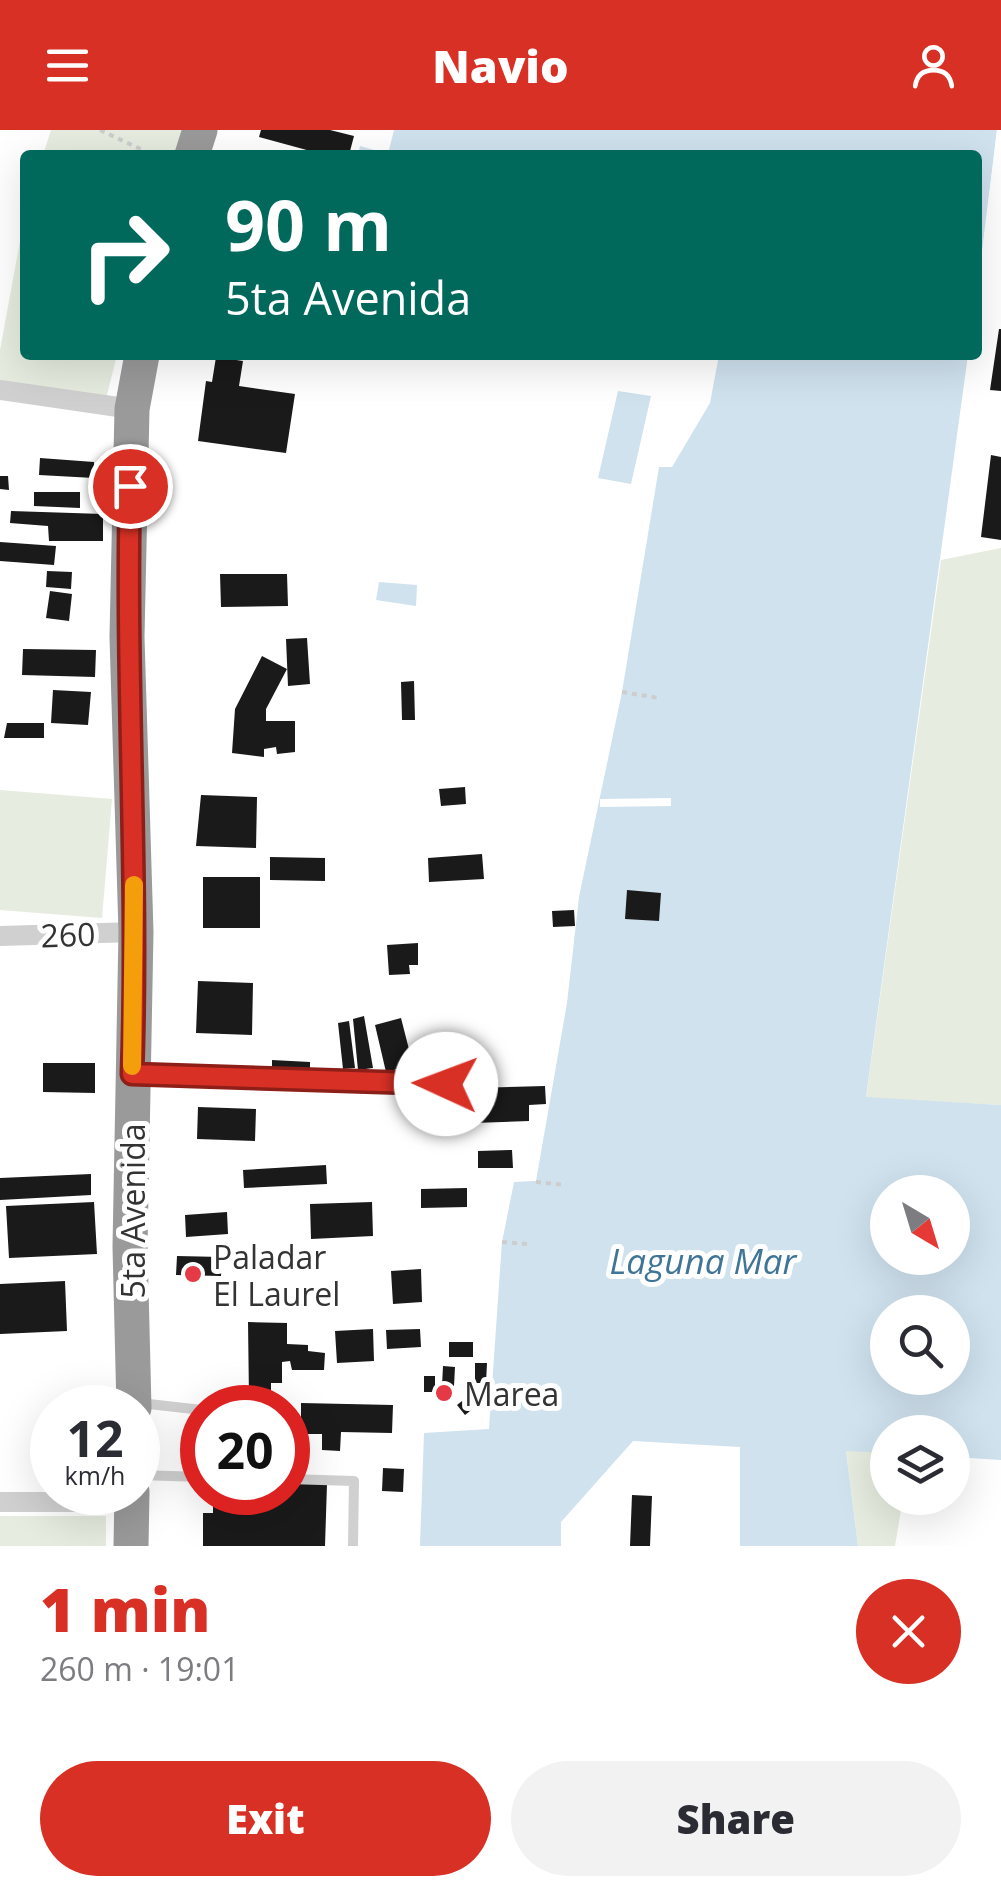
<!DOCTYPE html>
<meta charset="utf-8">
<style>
:root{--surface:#fff;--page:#f2f2f3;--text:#2b2b33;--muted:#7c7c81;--accent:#d93025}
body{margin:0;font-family:"Open Sans",sans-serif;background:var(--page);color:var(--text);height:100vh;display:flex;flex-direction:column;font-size:38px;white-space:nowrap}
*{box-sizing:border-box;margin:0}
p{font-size:32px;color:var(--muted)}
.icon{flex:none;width:55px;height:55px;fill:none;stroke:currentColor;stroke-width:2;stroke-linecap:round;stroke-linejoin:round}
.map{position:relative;height:1416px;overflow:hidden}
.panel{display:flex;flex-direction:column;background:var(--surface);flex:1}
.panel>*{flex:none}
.guide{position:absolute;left:20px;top:20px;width:962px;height:210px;border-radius:10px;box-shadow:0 10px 40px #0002;background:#00695c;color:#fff;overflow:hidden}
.needle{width:65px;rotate:142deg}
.buttons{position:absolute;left:870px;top:1045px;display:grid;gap:20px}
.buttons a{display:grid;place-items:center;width:100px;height:100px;border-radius:50%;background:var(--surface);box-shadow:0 10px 40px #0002;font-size:50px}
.speed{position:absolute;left:30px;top:1255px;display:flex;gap:20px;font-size:50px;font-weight:700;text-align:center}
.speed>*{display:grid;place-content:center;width:130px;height:130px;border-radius:50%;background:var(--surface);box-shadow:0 10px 40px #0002;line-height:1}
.speed small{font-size:25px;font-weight:400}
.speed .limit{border:15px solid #d22;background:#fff;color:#111}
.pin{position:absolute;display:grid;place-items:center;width:85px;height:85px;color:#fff;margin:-42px;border:5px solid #fff;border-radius:50%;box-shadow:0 2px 10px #0007}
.me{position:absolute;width:110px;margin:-55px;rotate:272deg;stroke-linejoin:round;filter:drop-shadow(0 0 8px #0008)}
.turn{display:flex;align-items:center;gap:35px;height:210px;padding:0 40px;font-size:45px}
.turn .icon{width:130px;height:130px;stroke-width:2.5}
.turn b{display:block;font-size:70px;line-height:85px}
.round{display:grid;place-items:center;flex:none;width:105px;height:105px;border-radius:52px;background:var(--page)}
.headline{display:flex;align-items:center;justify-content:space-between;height:170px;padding:0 40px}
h1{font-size:60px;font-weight:800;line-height:75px;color:var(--accent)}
.primary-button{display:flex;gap:20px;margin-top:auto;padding:20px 40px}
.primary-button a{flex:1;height:115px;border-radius:60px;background:var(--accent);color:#fff;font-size:40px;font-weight:800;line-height:115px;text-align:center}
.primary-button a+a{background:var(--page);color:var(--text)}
header{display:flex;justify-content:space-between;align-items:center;height:130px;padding:0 40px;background:var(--accent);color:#fff;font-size:45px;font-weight:800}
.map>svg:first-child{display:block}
.green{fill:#e6ecdf}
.water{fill:#cfe2ee;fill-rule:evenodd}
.pier{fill:#fff}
.building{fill:#1a1a1a}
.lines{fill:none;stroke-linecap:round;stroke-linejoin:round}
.path{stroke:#cdcdcd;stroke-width:4;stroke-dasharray:5 5;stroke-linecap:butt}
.lane{stroke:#d0d0d0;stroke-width:10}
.street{stroke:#d0d0d0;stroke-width:20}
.highway{stroke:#9a9a9a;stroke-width:35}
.route-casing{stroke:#8d1f18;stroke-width:25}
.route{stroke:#d93025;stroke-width:18}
.slow{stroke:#f59e0b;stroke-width:18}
.poi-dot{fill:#e63946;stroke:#fff;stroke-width:4}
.labels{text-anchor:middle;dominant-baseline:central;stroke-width:10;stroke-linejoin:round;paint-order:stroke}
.street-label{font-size:32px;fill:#333;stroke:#fff}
.poi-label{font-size:32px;fill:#333;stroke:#fff;text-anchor:start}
.water-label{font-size:35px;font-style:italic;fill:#3f7597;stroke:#fff}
</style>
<header><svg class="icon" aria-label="menu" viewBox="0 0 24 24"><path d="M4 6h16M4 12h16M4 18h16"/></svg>Navio<svg class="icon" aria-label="person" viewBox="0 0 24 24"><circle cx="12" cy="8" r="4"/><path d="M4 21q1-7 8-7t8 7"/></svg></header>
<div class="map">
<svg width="1001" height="1416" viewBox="0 0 1001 1416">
<rect width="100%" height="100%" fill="#fff"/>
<!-- green -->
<path class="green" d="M51 0H183L174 25H43Z
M25 84V225H117L106 269 0 252V220Z
M1001 418V975L866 968 941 430Z
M0 660 112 669 102 788 0 780Z
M846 1320 877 1322 880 1333 887 1334 888 1368H903L895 1416H858Z
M0 1386H106V1416H0Z"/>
<!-- water -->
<path class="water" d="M394 0H997L978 153V25H358L360 16 388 24Z
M719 225H968L866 967 1001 975V1330L953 1327 952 1302H888L887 1323 846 1321 858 1416H740V1317L633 1311 561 1392V1416H420L424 1303 489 1299 502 1112 514 1052 536 1051 567 873 579 767 622 562 659 337H672L710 273ZM888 1062H952V1128H888ZM888 1182H952V1248H888Z
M618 261 651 266 631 354 598 348Z
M379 452 417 455 416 476 376 470Z"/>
<!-- pier -->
<path class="pier" d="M997 0H1001V11L982 153 978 158Z
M671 668V676L600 677V669Z"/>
<!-- building -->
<path class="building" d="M261 0H330L354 6 349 25H325L259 7Z
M999 199H1001V261L990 260Z
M216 227 243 231 239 256 295 264 286 323 198 311 206 251 212 252Z
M991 325 1001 327V410L981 407Z
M40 328 94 332V348L39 345Z
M0 346H8L9 360 0 359Z
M34 362H80V378L34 376Z
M11 381 103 384V411H49L48 396 10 393Z
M0 412 56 416 54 435 0 431Z
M47 441 72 442 71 459 46 457Z
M220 444H287L288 476 221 477Z
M50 461 72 464 69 491 46 488Z
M307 508 310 554 288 556 286 509Z
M23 519 96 520 95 547 22 545Z
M262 526 287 539 266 579V591H295V622L277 624 276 617 264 619V627L232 623 235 579Z
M414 551 415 590H402L401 552Z
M53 560 91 562 88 595 51 593Z
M7 593H44V608H4Z
M465 657 466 674 441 676 439 659Z
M201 665 257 667 256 718 196 716Z
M482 724 484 749 429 752 428 728Z
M270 727 325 728V751L270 750Z
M203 747H260V798H203Z
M627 760 661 763 659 791 625 789Z
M574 780 575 796 553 797 552 781Z
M418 813V835H409L410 844 389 845 387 815Z
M198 851 253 853 252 905 196 903Z
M364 886 373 938 358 940 353 889Z
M401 888 413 935 386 942 375 895Z
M349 891 355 938 343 939 338 893Z
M454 916 455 943 435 944 434 917Z
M272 930 310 932V948L272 947Z
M43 933H95V963L43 962Z
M545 956 546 974 529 975V991L473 993 472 958Z
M198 977 256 979 255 1011 197 1009Z
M512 1020 513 1038H478V1021Z
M326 1035 327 1054 244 1058 243 1040Z
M91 1044V1065L0 1070V1048Z
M467 1058V1077L421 1078V1059Z
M94 1072 97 1124 9 1128 6 1076Z
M372 1072 373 1106 311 1109 310 1074Z
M227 1082 228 1104 186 1107 185 1085Z
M177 1126 222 1127 221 1146 176 1145Z
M421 1139 422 1172 393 1174 391 1141Z
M65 1151 67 1201 0 1204V1154Z
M248 1192 287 1193V1214L308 1215V1221L325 1223 324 1240H292L290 1231 282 1232V1253H271V1269H249Z
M373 1199 374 1231 337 1233 335 1201Z
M420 1199 421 1217 387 1219 386 1200Z
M449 1212H473V1227H449Z
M475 1233H487L486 1253H475Z
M443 1236 455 1237 454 1256H442Z
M424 1246H435V1262H424Z
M476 1260 484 1270 465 1285 457 1275Z
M301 1273 393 1275 392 1303 341 1302 340 1321 322 1320V1304H301Z
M383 1338 404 1339 403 1362 382 1361Z
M288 1353 327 1354 325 1416H203V1383H213V1362H288Z
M632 1365 652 1366 650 1416H630Z"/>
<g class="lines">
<!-- path -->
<path class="path" d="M100 0 153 25
M622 562 659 568
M536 1052 566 1055
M502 1112 528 1114"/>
<!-- lane -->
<path class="lane" d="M138 944 446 954
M140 1273 202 1280
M138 1345 202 1347
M288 1349 354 1351 353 1416"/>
<!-- street -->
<path class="street" d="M0 260 132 279
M0 806 136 802
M0 1372H131"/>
<!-- highway -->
<path class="highway" d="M192 25 200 0
M134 1278 130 1117 136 802 127 507 132 279 142 225
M131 1416 132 1362"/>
</g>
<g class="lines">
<defs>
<path id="route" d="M130 356C125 552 139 748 132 944L446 954"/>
</defs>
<!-- route casing -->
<use href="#route" class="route-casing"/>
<!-- route -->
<use href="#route" class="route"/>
<!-- slow -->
<path class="slow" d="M132 936 134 755"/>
</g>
<!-- markers -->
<g class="poi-dot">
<circle cx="193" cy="1144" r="10"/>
<circle cx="444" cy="1263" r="10"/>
</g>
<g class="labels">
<!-- street labels -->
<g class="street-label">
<text transform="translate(68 804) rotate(-2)">260</text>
<text transform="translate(132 1081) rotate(-90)">5ta Avenida</text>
</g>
<!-- poi labels -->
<g class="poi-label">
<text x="213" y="1126">Paladar<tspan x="213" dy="37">El Laurel</tspan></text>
<text x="464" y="1263">Marea</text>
</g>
<!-- water labels -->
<g class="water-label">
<text x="703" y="1130">Laguna Mar</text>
</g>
</g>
</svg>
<div class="buttons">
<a><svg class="needle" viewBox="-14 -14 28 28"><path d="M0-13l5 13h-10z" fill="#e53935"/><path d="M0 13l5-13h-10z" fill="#7c7c81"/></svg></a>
<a><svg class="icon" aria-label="search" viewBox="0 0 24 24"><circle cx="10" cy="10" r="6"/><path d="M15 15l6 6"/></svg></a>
<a><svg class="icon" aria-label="layers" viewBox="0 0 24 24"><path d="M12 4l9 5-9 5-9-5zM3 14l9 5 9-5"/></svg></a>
</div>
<div class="speed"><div>12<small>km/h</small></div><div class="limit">20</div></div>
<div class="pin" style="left:130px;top:356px;background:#d93025"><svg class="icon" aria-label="arrive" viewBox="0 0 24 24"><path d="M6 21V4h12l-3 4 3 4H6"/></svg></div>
<svg class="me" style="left:446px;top:954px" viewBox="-20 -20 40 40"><circle r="19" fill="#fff"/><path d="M0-13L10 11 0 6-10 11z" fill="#d93025"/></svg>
<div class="guide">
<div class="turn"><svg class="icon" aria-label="right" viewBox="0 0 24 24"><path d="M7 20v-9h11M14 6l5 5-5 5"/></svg><div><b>90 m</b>5ta Avenida</div></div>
</div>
</div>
<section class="panel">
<div class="headline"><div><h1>1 min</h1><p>260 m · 19:01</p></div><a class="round" style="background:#d93025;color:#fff"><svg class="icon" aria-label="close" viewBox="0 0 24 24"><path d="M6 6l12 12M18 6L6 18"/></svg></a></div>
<div class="primary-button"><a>Exit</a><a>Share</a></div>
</section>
